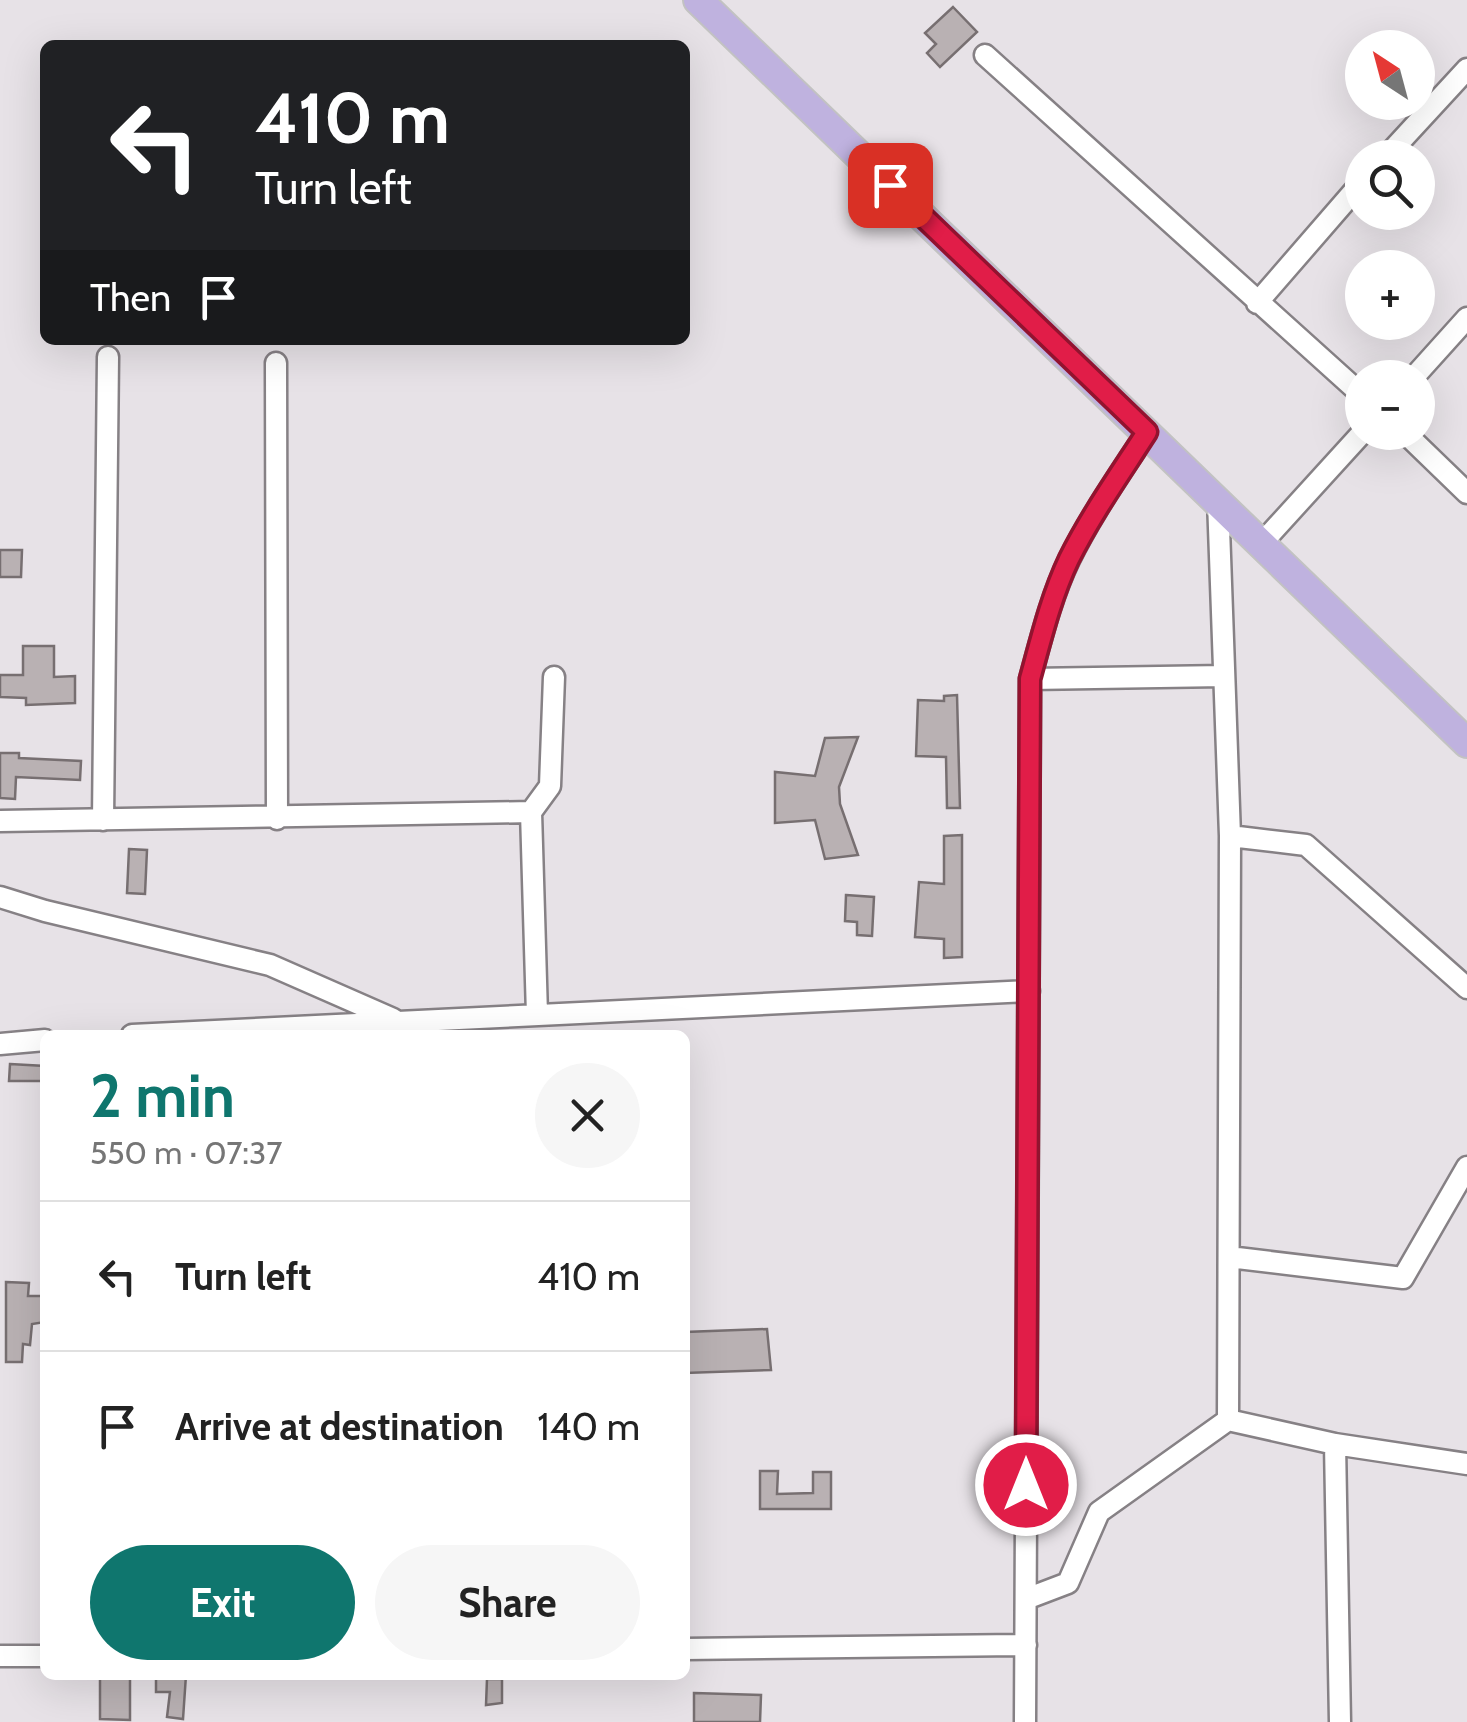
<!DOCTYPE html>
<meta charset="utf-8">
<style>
:root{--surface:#fff;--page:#f6f6f6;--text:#222;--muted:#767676;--line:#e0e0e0;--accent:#0f766e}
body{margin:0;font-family:Cabin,sans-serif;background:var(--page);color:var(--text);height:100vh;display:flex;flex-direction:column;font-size:38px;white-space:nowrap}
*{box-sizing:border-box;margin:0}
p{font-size:32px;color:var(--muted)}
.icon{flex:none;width:55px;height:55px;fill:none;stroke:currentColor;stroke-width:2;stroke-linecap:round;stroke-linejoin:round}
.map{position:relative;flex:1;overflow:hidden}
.details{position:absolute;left:40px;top:1030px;width:650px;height:650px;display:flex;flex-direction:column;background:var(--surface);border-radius:15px;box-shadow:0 10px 40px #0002}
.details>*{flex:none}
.guide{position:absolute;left:40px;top:40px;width:650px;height:305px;border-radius:15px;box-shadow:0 10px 40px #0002;background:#202124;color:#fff;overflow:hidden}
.needle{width:65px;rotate:324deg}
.tools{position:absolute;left:1345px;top:30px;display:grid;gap:20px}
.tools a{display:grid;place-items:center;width:90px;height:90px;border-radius:50%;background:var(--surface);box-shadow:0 10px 40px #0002;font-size:50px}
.pin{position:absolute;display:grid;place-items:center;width:85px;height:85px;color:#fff;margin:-42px;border-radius:20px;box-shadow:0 5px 15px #0006}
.me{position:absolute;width:110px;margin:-55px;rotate:0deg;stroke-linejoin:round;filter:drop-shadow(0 0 8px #0008)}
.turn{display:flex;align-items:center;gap:35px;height:210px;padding:0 50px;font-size:45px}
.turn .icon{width:130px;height:130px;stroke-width:2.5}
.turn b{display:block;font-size:70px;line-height:85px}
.then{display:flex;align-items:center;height:95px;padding:0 50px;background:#0003;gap:20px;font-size:38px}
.round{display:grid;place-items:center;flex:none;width:105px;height:105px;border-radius:52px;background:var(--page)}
.headline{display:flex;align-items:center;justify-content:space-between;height:170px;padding:0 50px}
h1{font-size:60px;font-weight:800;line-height:75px;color:var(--accent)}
.action{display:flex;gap:20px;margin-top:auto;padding:20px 50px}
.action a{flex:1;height:115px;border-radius:60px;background:var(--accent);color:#fff;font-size:40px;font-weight:800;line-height:115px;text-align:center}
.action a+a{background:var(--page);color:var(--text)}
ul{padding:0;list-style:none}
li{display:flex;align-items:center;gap:30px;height:150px;padding:0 50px;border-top:2px solid var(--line)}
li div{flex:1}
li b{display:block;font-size:38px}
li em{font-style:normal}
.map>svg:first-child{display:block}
.building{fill:#b9b1b3;stroke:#776f71;stroke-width:2.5}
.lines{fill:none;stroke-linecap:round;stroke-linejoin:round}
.minor-casing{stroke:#868185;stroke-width:25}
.major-casing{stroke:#c2c2c2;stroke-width:32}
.minor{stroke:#fff;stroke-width:20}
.major{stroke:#bfb2df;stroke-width:28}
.route-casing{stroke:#92132f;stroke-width:25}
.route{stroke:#e11d48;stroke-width:18}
</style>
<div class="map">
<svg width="1467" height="1722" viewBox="0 0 1467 1722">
<rect width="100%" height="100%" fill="#e7e2e7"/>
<!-- building -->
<path class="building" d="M953 7 977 32 940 67 927 53 936 44 925 33Z
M0 550H22L21 577H0Z
M23 646H54V677L75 676V703L26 705V698L0 697V675H23Z
M957 695 960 808H947L946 757 916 756 918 700 944 701V696Z
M858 737 839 787 840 804 858 855 825 859 815 820 775 823V772L815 776 825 738Z
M0 753H19V758L81 761 80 780 16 777 15 799 0 798Z
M962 835V957L944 958V939L915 937 919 882 944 884V836Z
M129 849 147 850 145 894 127 893Z
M846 895 874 897 872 936 857 935V922L845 921Z
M10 1064 45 1066V1081H9Z
M6 1282 29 1283 28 1296H45V1322L32 1324 30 1345 23 1344 22 1362H6Z
M767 1329 771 1370 685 1373V1332Z
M760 1471H778L777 1494 813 1493V1472H831V1509H760Z
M100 1675 130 1676V1720L100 1719Z
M156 1675H186L183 1719 167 1717 170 1692H156Z
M487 1679H502V1703L486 1705Z
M694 1693 761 1695 760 1722H694Z"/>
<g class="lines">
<defs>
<path id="minor" d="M985 55 1362 395
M1385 158 1467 69
M1257 303 1362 182
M276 363 277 819
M1413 378 1467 318
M1404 432 1467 493
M1218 500 1230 836 1228 1420
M1261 544 1363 432
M1030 679 1224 676
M103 820 108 357
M0 821 531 812
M1230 836 1306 845 1467 988
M0 897 45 911 270 965 393 1019
M537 1015 531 812 550 786 554 677
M132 1035 1029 991
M0 1044 45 1040
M1229 1257 1403 1278 1467 1167
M1335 1444 1340 1722
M1026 1599 1068 1583 1099 1512 1228 1420 1335 1444 1467 1464
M685 1649 1026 1645
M0 1656H45
M1025 1722 1030 679C1041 639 1051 597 1069 560 1091 515 1120 474 1147 432"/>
<path id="major" d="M698 0 1467 743"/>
</defs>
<!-- minor casing -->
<use href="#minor" class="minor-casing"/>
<!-- major casing -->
<use href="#major" class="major-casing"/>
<!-- minor -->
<use href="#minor" class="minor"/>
<!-- major -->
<use href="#major" class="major"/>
</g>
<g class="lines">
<defs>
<path id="route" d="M890 185 1147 432C1120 474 1091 515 1069 559 1051 597 1041 639 1030 679L1026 1485"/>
</defs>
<!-- route casing -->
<use href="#route" class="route-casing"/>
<!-- route -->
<use href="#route" class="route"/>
</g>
</svg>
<div class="tools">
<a><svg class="needle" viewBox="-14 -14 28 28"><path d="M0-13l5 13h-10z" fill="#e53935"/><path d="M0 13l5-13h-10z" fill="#767676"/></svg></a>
<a><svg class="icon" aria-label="search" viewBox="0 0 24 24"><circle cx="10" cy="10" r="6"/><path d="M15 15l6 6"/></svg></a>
<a>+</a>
<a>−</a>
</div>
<div class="pin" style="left:890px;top:185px;background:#d93025"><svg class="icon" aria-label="arrive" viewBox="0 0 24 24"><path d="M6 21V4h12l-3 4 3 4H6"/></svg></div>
<svg class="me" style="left:1026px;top:1485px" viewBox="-20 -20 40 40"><circle r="17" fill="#e11d48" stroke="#fff" stroke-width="3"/><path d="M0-11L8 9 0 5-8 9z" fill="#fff"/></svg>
<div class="guide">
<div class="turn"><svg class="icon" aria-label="left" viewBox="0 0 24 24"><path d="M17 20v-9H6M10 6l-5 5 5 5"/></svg><div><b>410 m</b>Turn left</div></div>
<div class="then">Then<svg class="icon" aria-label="arrive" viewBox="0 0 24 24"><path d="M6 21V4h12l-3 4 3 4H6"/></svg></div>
</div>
<section class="details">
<div class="headline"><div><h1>2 min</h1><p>550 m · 07:37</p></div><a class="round"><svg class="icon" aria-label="close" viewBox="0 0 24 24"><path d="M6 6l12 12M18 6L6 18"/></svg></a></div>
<ul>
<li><svg class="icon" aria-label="left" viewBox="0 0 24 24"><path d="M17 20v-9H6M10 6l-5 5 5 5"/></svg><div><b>Turn left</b></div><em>410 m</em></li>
<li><svg class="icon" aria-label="arrive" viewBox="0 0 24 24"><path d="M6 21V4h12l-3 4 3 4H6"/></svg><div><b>Arrive at destination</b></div><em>140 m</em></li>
</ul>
<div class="action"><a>Exit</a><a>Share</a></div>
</section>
</div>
